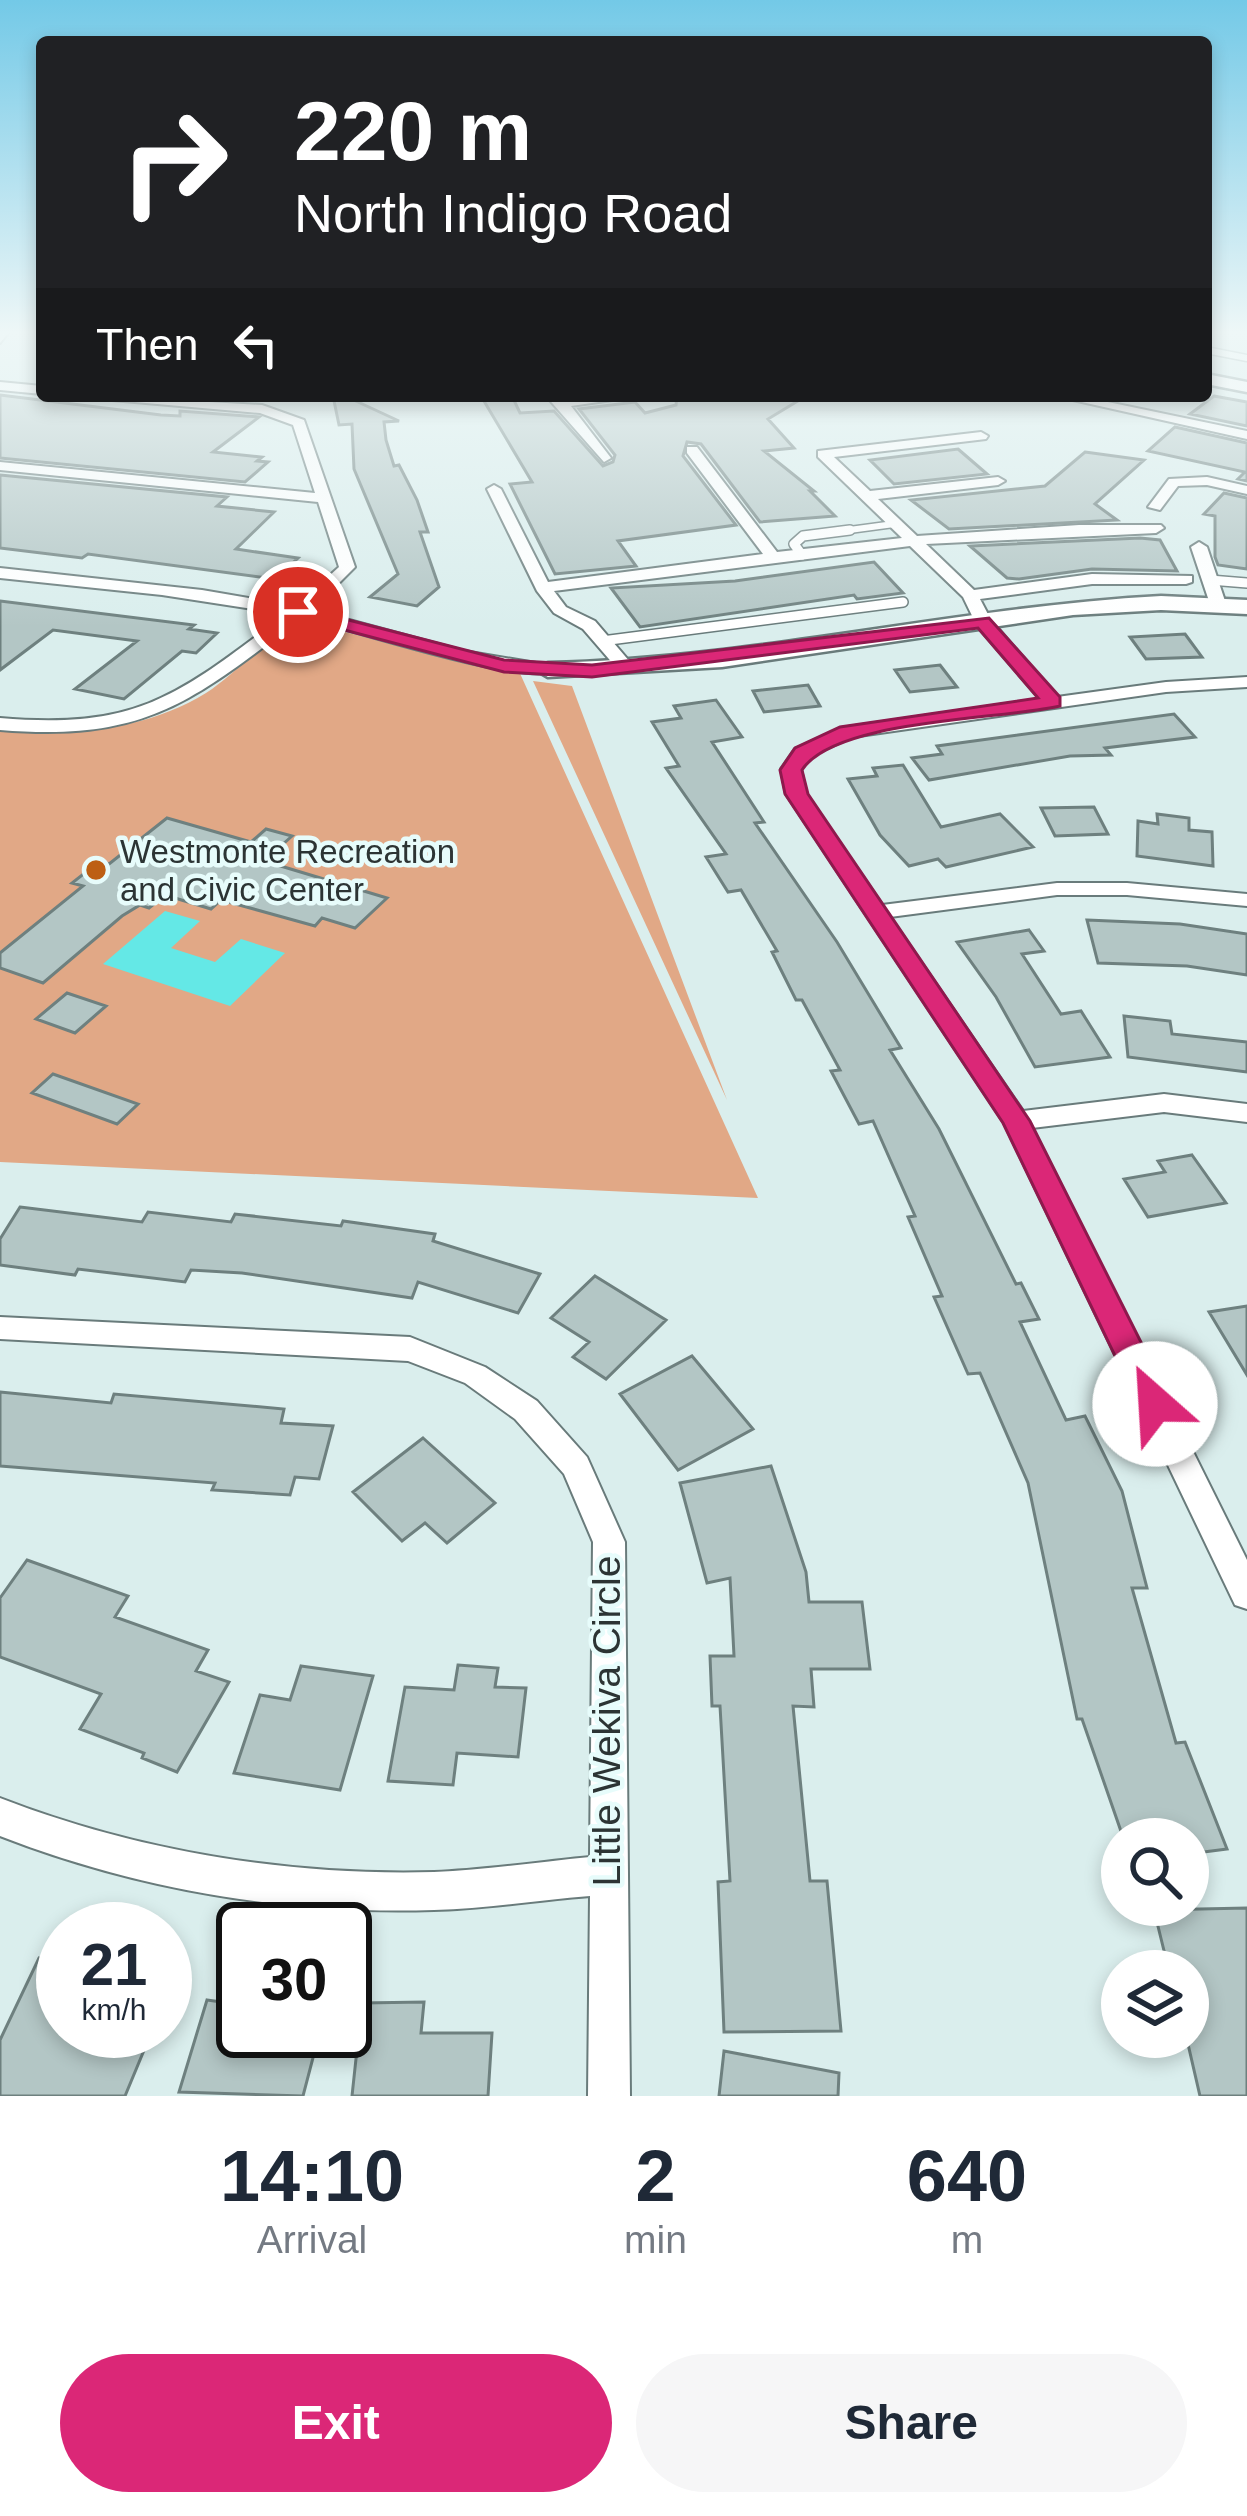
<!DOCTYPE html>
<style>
:root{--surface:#fff;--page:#f6f6f7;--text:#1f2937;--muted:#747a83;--accent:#db2777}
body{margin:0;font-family:Arial,sans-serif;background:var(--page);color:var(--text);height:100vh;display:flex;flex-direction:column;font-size:45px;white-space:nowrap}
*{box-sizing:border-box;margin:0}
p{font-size:39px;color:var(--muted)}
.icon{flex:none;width:66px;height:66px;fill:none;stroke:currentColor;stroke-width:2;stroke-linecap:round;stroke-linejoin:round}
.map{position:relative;height:2096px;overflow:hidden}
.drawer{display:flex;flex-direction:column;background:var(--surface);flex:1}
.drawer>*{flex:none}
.top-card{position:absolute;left:36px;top:36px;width:1176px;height:366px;border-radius:12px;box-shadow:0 6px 18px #0003;background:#202124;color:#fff;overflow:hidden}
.tools{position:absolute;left:1101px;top:1818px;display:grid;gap:24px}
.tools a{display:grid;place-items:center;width:108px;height:108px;border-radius:50%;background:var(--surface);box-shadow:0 6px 18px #0003;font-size:60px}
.speed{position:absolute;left:36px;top:1902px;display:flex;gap:24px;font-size:60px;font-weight:700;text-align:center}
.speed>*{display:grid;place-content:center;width:156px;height:156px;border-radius:50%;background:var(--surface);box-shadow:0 6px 18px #0003;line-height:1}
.speed small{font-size:30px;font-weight:400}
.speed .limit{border:6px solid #111;border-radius:18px;background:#fff;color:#111}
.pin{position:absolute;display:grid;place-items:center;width:102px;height:102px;color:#fff;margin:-51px;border:6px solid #fff;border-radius:50%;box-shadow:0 3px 12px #0007}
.me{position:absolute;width:132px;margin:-66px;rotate:334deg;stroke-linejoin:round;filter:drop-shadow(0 0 9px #0008)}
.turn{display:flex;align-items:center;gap:42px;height:252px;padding:0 60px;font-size:54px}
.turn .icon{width:156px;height:156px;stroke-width:2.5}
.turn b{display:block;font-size:84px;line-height:102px}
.then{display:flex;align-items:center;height:114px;padding:0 60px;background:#0003;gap:24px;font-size:45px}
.eta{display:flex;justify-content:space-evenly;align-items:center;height:204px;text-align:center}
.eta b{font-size:72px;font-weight:800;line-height:84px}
.primary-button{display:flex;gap:24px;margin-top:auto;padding:24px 60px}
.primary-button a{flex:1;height:138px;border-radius:72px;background:var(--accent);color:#fff;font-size:48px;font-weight:800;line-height:138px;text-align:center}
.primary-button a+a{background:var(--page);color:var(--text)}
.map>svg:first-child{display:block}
.green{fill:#e1a886}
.water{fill:#64e8e6}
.building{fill:#b3c6c5;stroke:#6e807f;stroke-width:3}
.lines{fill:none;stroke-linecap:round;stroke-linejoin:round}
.lane-far1-casing{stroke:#697b7b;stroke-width:9}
.lane-casing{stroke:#697b7b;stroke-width:12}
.street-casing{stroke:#697b7b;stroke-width:4}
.secondary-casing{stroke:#697b7b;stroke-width:5}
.lane-far1{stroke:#fff;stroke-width:6}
.lane{stroke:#fff;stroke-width:9}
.street{fill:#fff;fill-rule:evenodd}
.secondary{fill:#fff;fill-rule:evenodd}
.route{fill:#db2777;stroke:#8e194d;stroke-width:3}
.poi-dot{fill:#bd5f13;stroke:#e7fcfb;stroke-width:4.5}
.labels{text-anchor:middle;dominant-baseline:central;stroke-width:9;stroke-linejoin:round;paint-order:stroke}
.poi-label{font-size:33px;fill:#2c3434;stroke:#e7fcfb;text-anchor:start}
.near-street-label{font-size:39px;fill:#2c3434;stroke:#e7fcfb}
</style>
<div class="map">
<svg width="1247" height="2096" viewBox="0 0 1247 2096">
<rect width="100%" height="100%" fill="#daeeed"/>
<!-- green -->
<path class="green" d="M313 624 469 663 518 669 758 1198 0 1162V728C72 735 142 732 206 693 239 672 273 627 313 624Z
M533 681 572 686 727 1100Z"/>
<!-- water -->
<path class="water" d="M165 911 200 921 171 948 215 962 241 939 285 953 230 1006 103 964Z"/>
<!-- building -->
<path class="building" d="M0 395 161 415 180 416V411L259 417 213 452 262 457 257 461 268 462 245 482 0 458Z
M333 396H345L399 421 384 422 386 440 394 466 399 465 417 500 428 532H420L439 587 417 606 370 597 398 574 354 469 352 424 339 425Z
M481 396H512L520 413 554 411 603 466 613 462 615 455 579 409 635 402 645 413 676 405 677 396H806L768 419 794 448 764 451 814 491H810L835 516 760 522 701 444 687 442 683 456 736 525 618 541 636 566 555 574 510 484 532 482Z
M1214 396 1247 402V426L1190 414Z
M1175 427 1247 443V481L1238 479 1245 472 1148 451Z
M958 449 987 474 894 484 870 460Z
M1085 452 1144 460 1095 504 1117 520 949 529 911 500 1045 486Z
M0 475 227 497 217 506 274 512 236 549 298 558 275 579 88 554 82 558 0 548Z
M1224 493 1247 498V569L1218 565 1215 557V516L1204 514Z
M1140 538 1160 540 1177 571 1092 569 1019 579 1007 578 970 546Z
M874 562 903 593 857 599 854 595 640 627 611 588 735 581Z
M0 601 194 625 189 629 217 633 196 653 182 651 124 699 75 689 137 641 53 630 0 670Z
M1185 634 1202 657 1146 659 1130 637Z
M940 665 957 687 910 692 895 670Z
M808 685 820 706 764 712 753 691Z
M716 700 742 737 712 742 764 822 755 823 837 942 901 1048 890 1050 939 1129 1016 1284 1021 1283 1039 1319 1020 1322 1066 1420 1085 1416 1122 1491 1147 1588H1132L1176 1743 1185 1742 1227 1849 1188 1854V1839H1179L1176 1830 1123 1837 1082 1719H1077L1028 1483 980 1373 968 1374 934 1297 942 1296 908 1217 915 1216 873 1121 859 1124 831 1071 840 1070 802 1000H796L772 952 777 951 741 890 728 892 706 857 726 854 666 768 679 766 652 722 681 718 674 706Z
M1174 714 1195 737 1105 748 1111 755 1070 756 929 780 912 758 942 754 937 746Z
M903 765 941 827 1000 814 1033 847 946 867 938 859 909 866 880 835 848 779 877 776 873 768Z
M1094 807 1108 834 1055 836 1041 808Z
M1157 814 1189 818V830L1212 832 1213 866 1137 856 1138 821 1158 824Z
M167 818 251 842 266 829 292 836 264 861 387 898 355 928 322 918 315 926 221 900 211 909 165 895 149 908 140 905 122 916 43 983 0 968V953L83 886 72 883 100 861 109 864Z
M1087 920 1180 924 1247 934V975L1187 966 1098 963Z
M1029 930 1044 951 1022 954 1061 1014 1081 1011 1110 1057 1035 1067 996 997 957 942Z
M67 993 106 1006 75 1033 36 1019Z
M1124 1016 1170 1021 1172 1034 1247 1042V1072L1128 1057Z
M53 1074 138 1104 117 1124 32 1093Z
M1192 1155 1226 1203 1148 1217 1124 1179 1165 1172 1158 1161Z
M20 1207 142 1222 148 1212 231 1222 235 1214 341 1226 343 1221 435 1234 433 1241 540 1274 518 1313 418 1282 412 1298 242 1273 191 1270 185 1282 78 1269 75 1275 0 1265V1239Z
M595 1276 666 1320 606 1379 573 1357 589 1342 551 1318Z
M1247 1306V1375L1209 1312Z
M692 1356 753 1429 678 1470 620 1394Z
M0 1392 111 1403 114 1394 284 1409 281 1423 333 1426 319 1479 295 1477 290 1495 212 1490 215 1483 0 1466Z
M423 1438 495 1503 447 1543 425 1523 402 1541 353 1492Z
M771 1466 806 1572 809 1602H862L870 1669H811L814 1707 793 1706 810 1881H827L841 2031 724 2032 718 1882 730 1881 720 1706H712L710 1656H734L730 1578 707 1583 680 1483Z
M27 1560 128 1596 115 1617 208 1650 196 1671 229 1682 177 1772 142 1758 144 1753 80 1729 101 1694 0 1657V1598Z
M458 1665 498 1668 495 1687 526 1688 518 1757 457 1753 453 1785 388 1781 405 1687 454 1690Z
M301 1666 373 1676 340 1790 234 1773 260 1695 290 1700Z
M1247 1908V2096H1200L1188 2044V1971H1169L1154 1910Z
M39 1958 63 1964V2031H152L125 2096H0V2040Z
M207 2000 243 2005V2031H320L303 2096 179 2092Z
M424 2002 421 2033H492L488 2096H352L362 2003Z
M724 2051 839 2073 838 2096H719Z"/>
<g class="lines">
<defs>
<path id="lane-far1" d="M1206 350 1247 358
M827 533 894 524"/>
<path id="lane" d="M802 555 794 544 803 536 850 530
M1210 580 1247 583
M602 641 903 602"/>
<path id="street" d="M0 333H8L0 343Z
M0 382 42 386V394L0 390Z
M106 396 262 405 304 420 355 567 312 610 464 651 548 665 557 670C529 689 345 627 302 618 191 702 146 742 0 730V718C140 730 179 694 286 614L162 595 0 578V568L202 590 296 606 339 567 318 502 0 470V462L315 493 293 425 260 413 112 400Z
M546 396H640L571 406 611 458 604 462Z
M1055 396H1079L1247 431V439Z
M981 432 988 436 986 439 834 457 870 491 998 477 1005 481 998 485 878 499 917 536 1079 525H1161L1164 528 1156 533 926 544 974 590 1092 574 1192 576V582L1186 584H1092L980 599 991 620 1057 697 1166 682 1247 677V687L1166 692 852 737 809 757 801 769 806 794 882 905 1057 883H1127L1247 894V906L1127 895H1057L890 917 1023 1111 1164 1094 1247 1104V1122L1164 1112 1032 1128 1247 1560V1609L1235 1605 1004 1123 786 794 781 769 795 749 841 728 1040 699 977 626 963 597 910 546 554 591 566 607 595 621 636 669 621 673 583 629 554 613 537 591 487 489 494 485 501 489 548 582 763 554 687 453V447H697L777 552 902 538 818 457V451Z
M1207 477 1247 486V494L1207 485 1178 486 1160 510 1148 507 1169 479Z
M1199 542 1207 547 1226 604 1224 607 1210 604 1191 547Z
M0 1317 410 1337 485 1367 537 1401 587 1457 625 1542 630 2096H588L590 1896C538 1900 486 1909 434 1910 287 1915 136 1889 0 1836V1798C137 1851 287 1876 434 1872 486 1870 538 1862 590 1857L593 1542 564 1474 515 1419 465 1383 408 1361 0 1339Z"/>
<path id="secondary" d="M1206 374 1247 382V392L1206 384Z
M1161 596 1247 600V614L1161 610 1073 615 722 667 548 677 536 670 548 663C754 659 955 607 1161 596Z"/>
</defs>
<!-- lane-far1 casing -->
<use href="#lane-far1" class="lane-far1-casing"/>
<!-- lane casing -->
<use href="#lane" class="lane-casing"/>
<!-- street casing -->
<use href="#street" class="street-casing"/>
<!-- secondary casing -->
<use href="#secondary" class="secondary-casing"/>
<!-- lane-far1 -->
<use href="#lane-far1" class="lane-far1"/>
<!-- lane -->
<use href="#lane" class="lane"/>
<!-- street -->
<use href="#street" class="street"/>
<!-- secondary -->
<use href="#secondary" class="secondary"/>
</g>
<!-- sky -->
<linearGradient id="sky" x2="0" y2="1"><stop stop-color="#73c9e7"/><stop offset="0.53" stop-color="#eef7f7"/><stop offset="1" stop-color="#eef7f7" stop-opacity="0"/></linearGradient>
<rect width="1247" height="627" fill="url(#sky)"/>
<!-- route -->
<path class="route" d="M298 607 504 660 592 665 989 618 1060 697V706C1000 720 835 719 802 770L808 794 1030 1121 1172 1404 1167 1414 1155 1418 1143 1414 1003 1123 785 794 780 770 795 748 840 727 1038 698 978 628 592 677 504 672 291 616 289 612Z"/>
<!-- markers -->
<circle class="poi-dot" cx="96" cy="870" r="12"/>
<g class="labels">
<!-- poi labels -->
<g class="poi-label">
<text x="120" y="851">Westmonte Recreation<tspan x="120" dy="38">and Civic Center</tspan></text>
</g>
<!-- near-street labels -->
<g class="near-street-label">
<text transform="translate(606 1721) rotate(-90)">Little Wekiva Circle</text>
</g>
</g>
</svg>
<div class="tools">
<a><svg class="icon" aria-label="search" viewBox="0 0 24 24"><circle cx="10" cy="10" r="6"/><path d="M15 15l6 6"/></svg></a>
<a><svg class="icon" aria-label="layers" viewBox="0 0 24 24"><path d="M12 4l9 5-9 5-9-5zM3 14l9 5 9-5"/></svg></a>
</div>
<div class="speed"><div>21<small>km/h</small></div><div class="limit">30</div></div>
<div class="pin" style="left:298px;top:612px;background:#d93025"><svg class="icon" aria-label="arrive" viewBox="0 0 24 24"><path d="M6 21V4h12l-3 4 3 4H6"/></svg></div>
<svg class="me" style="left:1155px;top:1404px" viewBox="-20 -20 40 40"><circle r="19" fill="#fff"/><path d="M0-13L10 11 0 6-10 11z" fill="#db2777"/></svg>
<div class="top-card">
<div class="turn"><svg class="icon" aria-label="right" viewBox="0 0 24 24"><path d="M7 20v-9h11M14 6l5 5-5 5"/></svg><div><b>220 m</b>North Indigo Road</div></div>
<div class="then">Then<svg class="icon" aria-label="left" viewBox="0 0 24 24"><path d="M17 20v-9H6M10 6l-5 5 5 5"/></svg></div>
</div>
</div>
<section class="drawer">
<div class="eta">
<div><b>14:10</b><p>Arrival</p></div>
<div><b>2</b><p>min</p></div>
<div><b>640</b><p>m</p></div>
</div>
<div class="primary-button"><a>Exit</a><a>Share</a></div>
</section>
